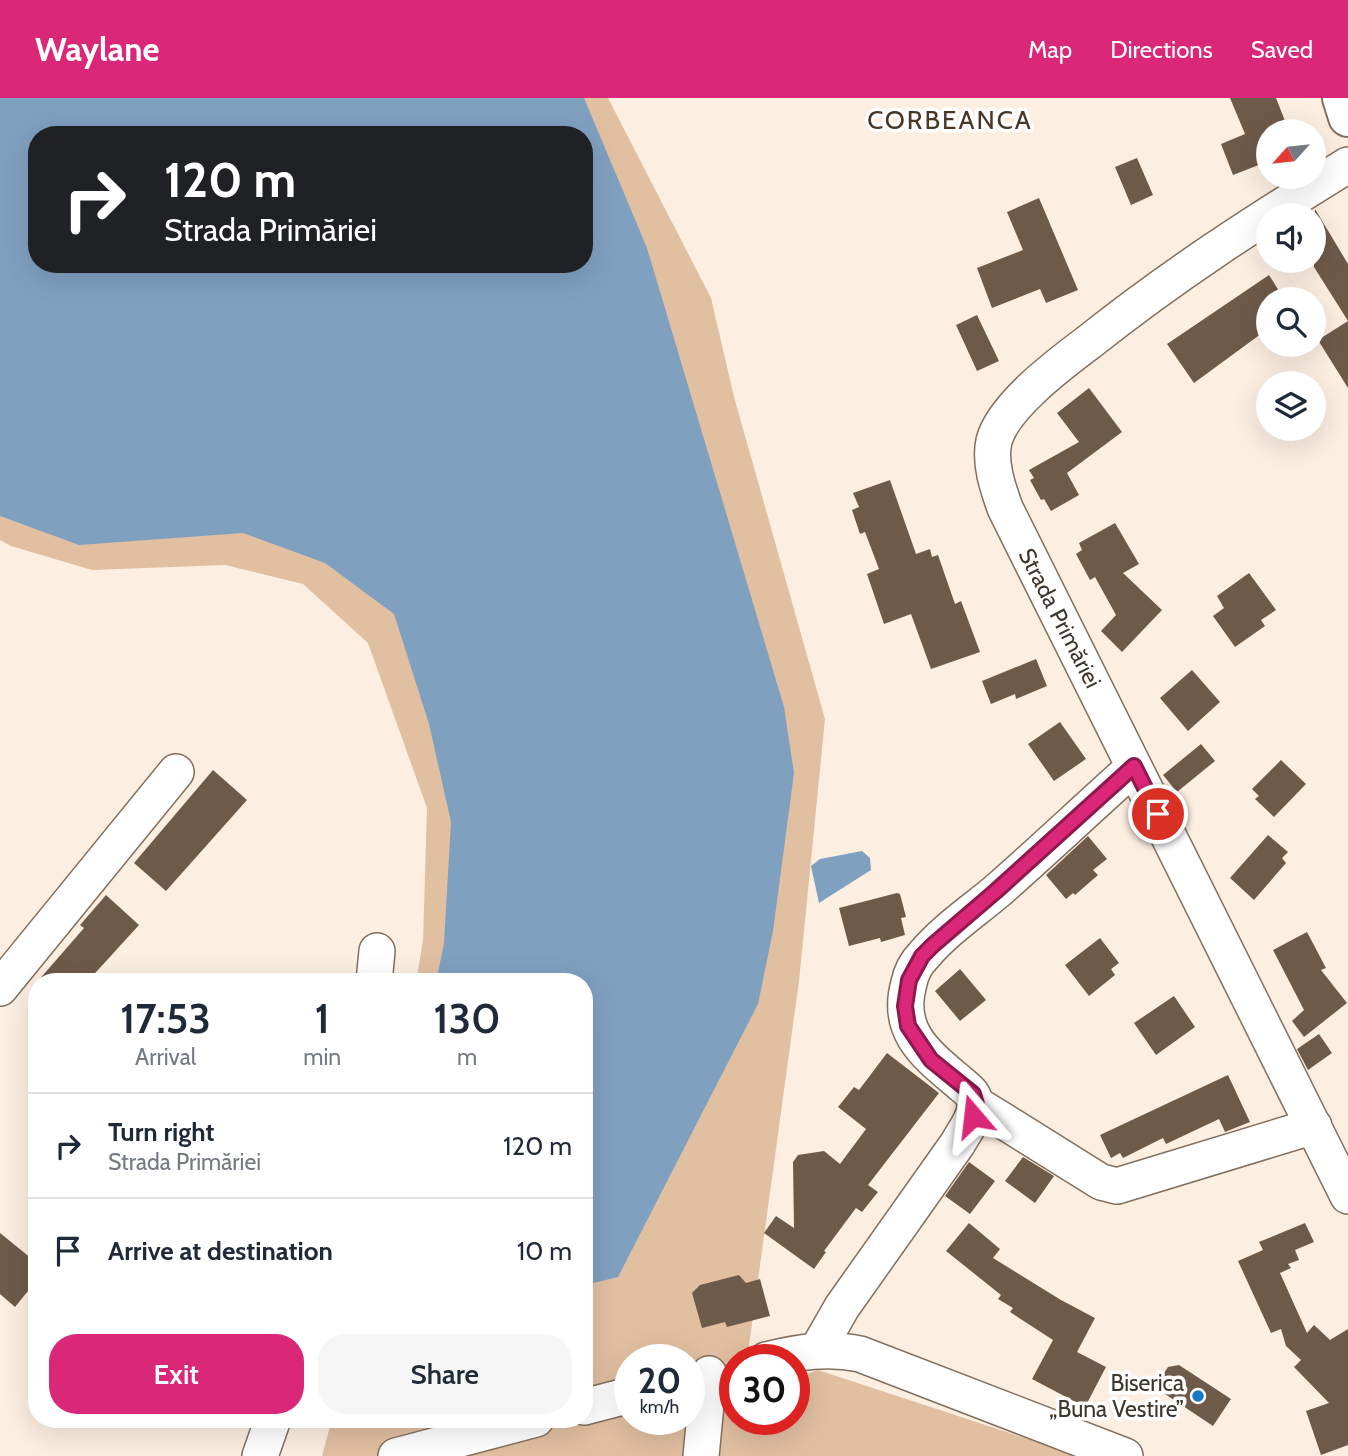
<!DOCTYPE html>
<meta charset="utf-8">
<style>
:root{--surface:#fff;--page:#f6f6f7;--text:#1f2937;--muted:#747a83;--line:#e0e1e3;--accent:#db2777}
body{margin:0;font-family:Cabin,sans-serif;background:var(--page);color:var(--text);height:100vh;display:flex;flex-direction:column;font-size:26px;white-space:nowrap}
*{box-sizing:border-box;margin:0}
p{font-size:23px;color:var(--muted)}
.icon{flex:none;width:38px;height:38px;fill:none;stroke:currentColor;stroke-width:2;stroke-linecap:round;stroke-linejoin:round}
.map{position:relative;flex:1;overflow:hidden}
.sheet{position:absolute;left:28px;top:875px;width:565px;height:455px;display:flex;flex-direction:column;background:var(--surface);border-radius:28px;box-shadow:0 7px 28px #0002}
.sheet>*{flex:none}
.banner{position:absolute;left:28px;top:28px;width:565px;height:147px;border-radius:28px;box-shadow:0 7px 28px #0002;background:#202124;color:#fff;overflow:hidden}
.needle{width:46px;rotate:243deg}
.controls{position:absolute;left:1256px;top:21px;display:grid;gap:14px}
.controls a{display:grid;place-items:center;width:70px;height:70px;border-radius:50%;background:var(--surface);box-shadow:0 7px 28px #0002;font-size:35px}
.speed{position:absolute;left:614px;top:1246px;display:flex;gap:14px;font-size:35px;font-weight:700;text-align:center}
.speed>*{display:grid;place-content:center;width:91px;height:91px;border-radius:50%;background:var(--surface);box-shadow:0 7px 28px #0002;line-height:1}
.speed small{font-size:18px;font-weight:400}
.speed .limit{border:10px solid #d22;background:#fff;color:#111}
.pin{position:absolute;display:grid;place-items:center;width:60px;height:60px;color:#fff;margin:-30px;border:4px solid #fff;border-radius:50%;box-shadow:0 2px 7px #0007}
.me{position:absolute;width:77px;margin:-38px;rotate:343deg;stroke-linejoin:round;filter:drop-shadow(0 0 5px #0008)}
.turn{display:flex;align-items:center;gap:24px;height:147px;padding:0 21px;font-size:32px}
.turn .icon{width:91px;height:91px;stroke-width:2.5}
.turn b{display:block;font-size:49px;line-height:60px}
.eta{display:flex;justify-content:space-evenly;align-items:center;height:119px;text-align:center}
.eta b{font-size:42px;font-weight:600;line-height:49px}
.action{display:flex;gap:14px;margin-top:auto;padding:14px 21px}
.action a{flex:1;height:80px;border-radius:28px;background:var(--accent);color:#fff;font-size:28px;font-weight:600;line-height:80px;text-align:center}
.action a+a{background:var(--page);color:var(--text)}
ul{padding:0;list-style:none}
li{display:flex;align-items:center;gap:21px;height:105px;padding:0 21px;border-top:2px solid var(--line)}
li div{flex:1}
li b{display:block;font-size:26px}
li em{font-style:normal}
header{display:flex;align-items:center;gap:42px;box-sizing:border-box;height:98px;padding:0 35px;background:var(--accent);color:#fff}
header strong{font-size:33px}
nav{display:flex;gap:38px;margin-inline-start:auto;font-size:24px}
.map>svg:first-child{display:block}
.green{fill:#e1bfa1;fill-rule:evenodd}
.water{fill:#80a0c0;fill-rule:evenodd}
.building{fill:#6e5a49}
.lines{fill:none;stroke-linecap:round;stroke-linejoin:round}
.minor-casing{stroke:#836f5d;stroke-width:38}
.major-casing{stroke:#836f5d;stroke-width:42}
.minor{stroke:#fff;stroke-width:35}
.major{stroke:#fff;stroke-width:38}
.route-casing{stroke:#8e194d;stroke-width:18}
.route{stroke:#db2777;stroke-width:12}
.poi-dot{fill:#1279c4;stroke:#fff;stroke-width:2.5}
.labels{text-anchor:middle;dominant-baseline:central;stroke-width:7;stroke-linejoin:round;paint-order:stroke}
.street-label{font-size:23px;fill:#3e352d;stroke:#fff}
.poi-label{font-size:23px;fill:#3e352d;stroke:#fff;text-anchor:end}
.quarter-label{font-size:26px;letter-spacing:2px;fill:#493726;stroke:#fff}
</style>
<header>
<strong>Waylane</strong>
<nav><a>Map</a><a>Directions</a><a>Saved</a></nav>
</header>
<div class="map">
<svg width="1348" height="1358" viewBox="0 0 1348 1358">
<rect width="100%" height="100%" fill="#fceee1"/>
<!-- green -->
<path class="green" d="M0 0H608L711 200 734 299 825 621 799 883 747 1262H735V1321H794L795 1280 818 1272 1052 1349 1090 1358H322L332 1321H584V884H416L423 843 427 710 368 545 303 486 225 467 92 472 11 448 0 442ZM37 37H584V166H37ZM630 1262H690V1321H630Z"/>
<!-- water -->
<path class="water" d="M0 0H584L647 150 784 609 794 675 773 833 758 906 618 1179 585 1187 584 884H436L444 845 451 724 429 626 394 516 325 465 243 435 79 447 0 418ZM37 37H584V166H37Z
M862 753 870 760 871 772 819 805 811 768 820 761Z"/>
<!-- building -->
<path class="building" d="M1230 0H1276L1289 33H1269V63L1233 77 1221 46 1245 36Z
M1137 60 1153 97 1131 107 1115 69Z
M1039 100 1078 192 1046 205 1040 191 992 210 977 170 1023 152 1007 114Z
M1315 111 1348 166V290L1318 242 1348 223 1314 169Z
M1269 177 1284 201H1269V230L1194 285 1167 246Z
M977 217 999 263 977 273 956 227Z
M1089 290 1122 334 1067 375 1079 397 1051 413 1044 401 1041 402 1030 382 1034 380 1029 372 1079 344 1057 315Z
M890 382 916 456 930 451 932 459 938 457 955 506 961 503 980 554 931 571 911 516 884 526 867 476 879 471 865 434 860 436 852 412 859 409 853 395Z
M1115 425 1139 466 1123 475 1162 512 1122 554 1101 533 1116 517 1095 479 1090 482 1076 456 1082 452 1079 445Z
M1249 475 1276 512 1261 522 1265 528 1235 549 1213 518 1224 510 1217 498Z
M1036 561 1047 588 1016 601 1015 596 991 606 982 583Z
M1192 572 1220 604 1188 633 1160 600Z
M1060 624 1086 661 1054 683 1028 646Z
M1201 646 1215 663 1177 694 1163 677Z
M1281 662 1306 686 1274 719 1255 701 1259 698 1252 691Z
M213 672 247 702 166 793 134 765Z
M1268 737 1288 754 1282 760 1286 765 1254 802 1230 780Z
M1088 738 1107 761 1093 772 1098 777 1075 797 1073 795 1066 801 1046 777Z
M897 795 900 796 906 819 901 820 905 837 881 844 880 840 849 848 839 810Z
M106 797 139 827 87 884H37L84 830 80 827Z
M1307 834 1326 870 1321 872 1347 905 1304 939 1292 923 1304 912 1273 852Z
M1100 840 1119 865 1111 871 1115 877 1089 898 1065 867Z
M960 871 986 902 960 923 935 893Z
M1174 898 1195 929 1156 957 1134 925Z
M1319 936 1332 955 1308 972 1297 951Z
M887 955 939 995 868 1087 878 1094 862 1114 856 1110 824 1153 826 1154 814 1171 764 1135 776 1118 794 1130 793 1064 798 1057 824 1053 840 1066 866 1031 838 1009 854 989 859 992Z
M1228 977 1250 1024 1225 1034 1219 1021 1166 1046 1163 1040 1123 1060 1120 1055 1111 1060 1100 1037Z
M1023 1059 1054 1078 1035 1105 1005 1083Z
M969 1064 995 1083 970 1116 945 1098Z
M969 1125 1000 1151 993 1160 1061 1202 1095 1220 1077 1254 1106 1269 1085 1309 1032 1281 1053 1242 1010 1214 1013 1210 998 1201 1001 1197 946 1153Z
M1305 1125 1314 1144 1295 1152 1299 1162 1288 1166 1291 1170 1280 1175 1307 1235 1314 1227 1330 1242 1348 1231V1347L1321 1357 1306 1313 1329 1305 1294 1269 1301 1262 1286 1248 1281 1231 1271 1235 1238 1163 1263 1152 1259 1144Z
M0 1135 37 1165V1182L15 1209 0 1196Z
M739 1177 746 1185 760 1181 770 1218 727 1229 725 1224 702 1230 692 1195 700 1187Z
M1179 1267 1231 1301 1213 1328 1165 1296 1158 1284 1168 1269Z"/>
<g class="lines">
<defs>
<path id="minor" d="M1348 67C1257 123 1173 177 1089 244 1061 265 1003 308 994 343 989 365 998 390 1005 410L1348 1098
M374 884 377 853
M0 890 176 674
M976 1006 1101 1084 1117 1088 1314 1028
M818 1251 842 1209 958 1045C964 1034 976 1019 975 1006 975 996 967 991 960 985 927 957 895 934 909 885 911 875 917 864 924 857 944 833 972 814 996 794 1043 753 1088 710 1134 669
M766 1262C799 1254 827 1249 860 1256L1125 1358
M584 1309 630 1297
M260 1358 273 1321
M396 1358 536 1321
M701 1358 709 1276"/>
<path id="major" d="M1342 0 1348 19"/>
</defs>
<!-- minor casing -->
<use href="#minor" class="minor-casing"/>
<!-- major casing -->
<use href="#major" class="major-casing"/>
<!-- minor -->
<use href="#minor" class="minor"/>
<!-- major -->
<use href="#major" class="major"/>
</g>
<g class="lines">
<defs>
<path id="route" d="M973 1018 976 1006 973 996 931 962 908 928 905 908 909 882 922 858 933 847 996 793 1134 668 1158 716"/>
</defs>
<!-- route casing -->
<use href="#route" class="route-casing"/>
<!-- route -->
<use href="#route" class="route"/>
</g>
<!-- markers -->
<circle class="poi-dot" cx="1198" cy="1298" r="7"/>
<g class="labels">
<!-- street labels -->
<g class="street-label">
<text transform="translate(1060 520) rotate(63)">Strada Primăriei</text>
</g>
<!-- poi labels -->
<g class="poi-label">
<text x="1184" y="1285">Biserica<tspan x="1184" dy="26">„Buna Vestire”</tspan></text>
</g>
<!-- quarter labels -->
<g class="quarter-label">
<text x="950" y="22">CORBEANCA</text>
</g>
</g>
</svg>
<div class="controls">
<a><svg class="needle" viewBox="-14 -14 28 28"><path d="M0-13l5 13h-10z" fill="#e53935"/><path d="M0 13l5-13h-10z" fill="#747a83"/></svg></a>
<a><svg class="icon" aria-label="sound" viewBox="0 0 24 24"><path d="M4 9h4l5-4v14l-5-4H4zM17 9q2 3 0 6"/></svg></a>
<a><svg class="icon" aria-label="search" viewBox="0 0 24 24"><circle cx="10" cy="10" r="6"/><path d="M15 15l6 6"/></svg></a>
<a><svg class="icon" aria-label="layers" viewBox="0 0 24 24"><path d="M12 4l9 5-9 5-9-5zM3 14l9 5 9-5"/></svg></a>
</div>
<div class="speed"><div>20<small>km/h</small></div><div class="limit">30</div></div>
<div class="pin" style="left:1158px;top:716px;background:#d93025"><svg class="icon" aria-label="arrive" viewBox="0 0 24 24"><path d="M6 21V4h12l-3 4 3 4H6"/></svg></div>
<svg class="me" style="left:973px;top:1018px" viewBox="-20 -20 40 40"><path d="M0-17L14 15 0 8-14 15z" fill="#db2777" stroke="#fff" stroke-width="4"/></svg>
<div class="banner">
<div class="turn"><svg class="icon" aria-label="right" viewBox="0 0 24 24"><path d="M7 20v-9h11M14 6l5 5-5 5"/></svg><div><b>120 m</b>Strada Primăriei</div></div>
</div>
<section class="sheet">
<div class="eta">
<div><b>17:53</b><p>Arrival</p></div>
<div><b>1</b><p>min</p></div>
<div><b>130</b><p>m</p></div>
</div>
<ul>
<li><svg class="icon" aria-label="right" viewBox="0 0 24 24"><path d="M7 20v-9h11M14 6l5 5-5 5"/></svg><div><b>Turn right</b><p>Strada Primăriei</p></div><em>120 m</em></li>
<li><svg class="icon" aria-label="arrive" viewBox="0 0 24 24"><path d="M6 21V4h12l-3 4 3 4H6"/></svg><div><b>Arrive at destination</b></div><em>10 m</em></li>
</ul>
<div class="action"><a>Exit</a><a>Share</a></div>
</section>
</div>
